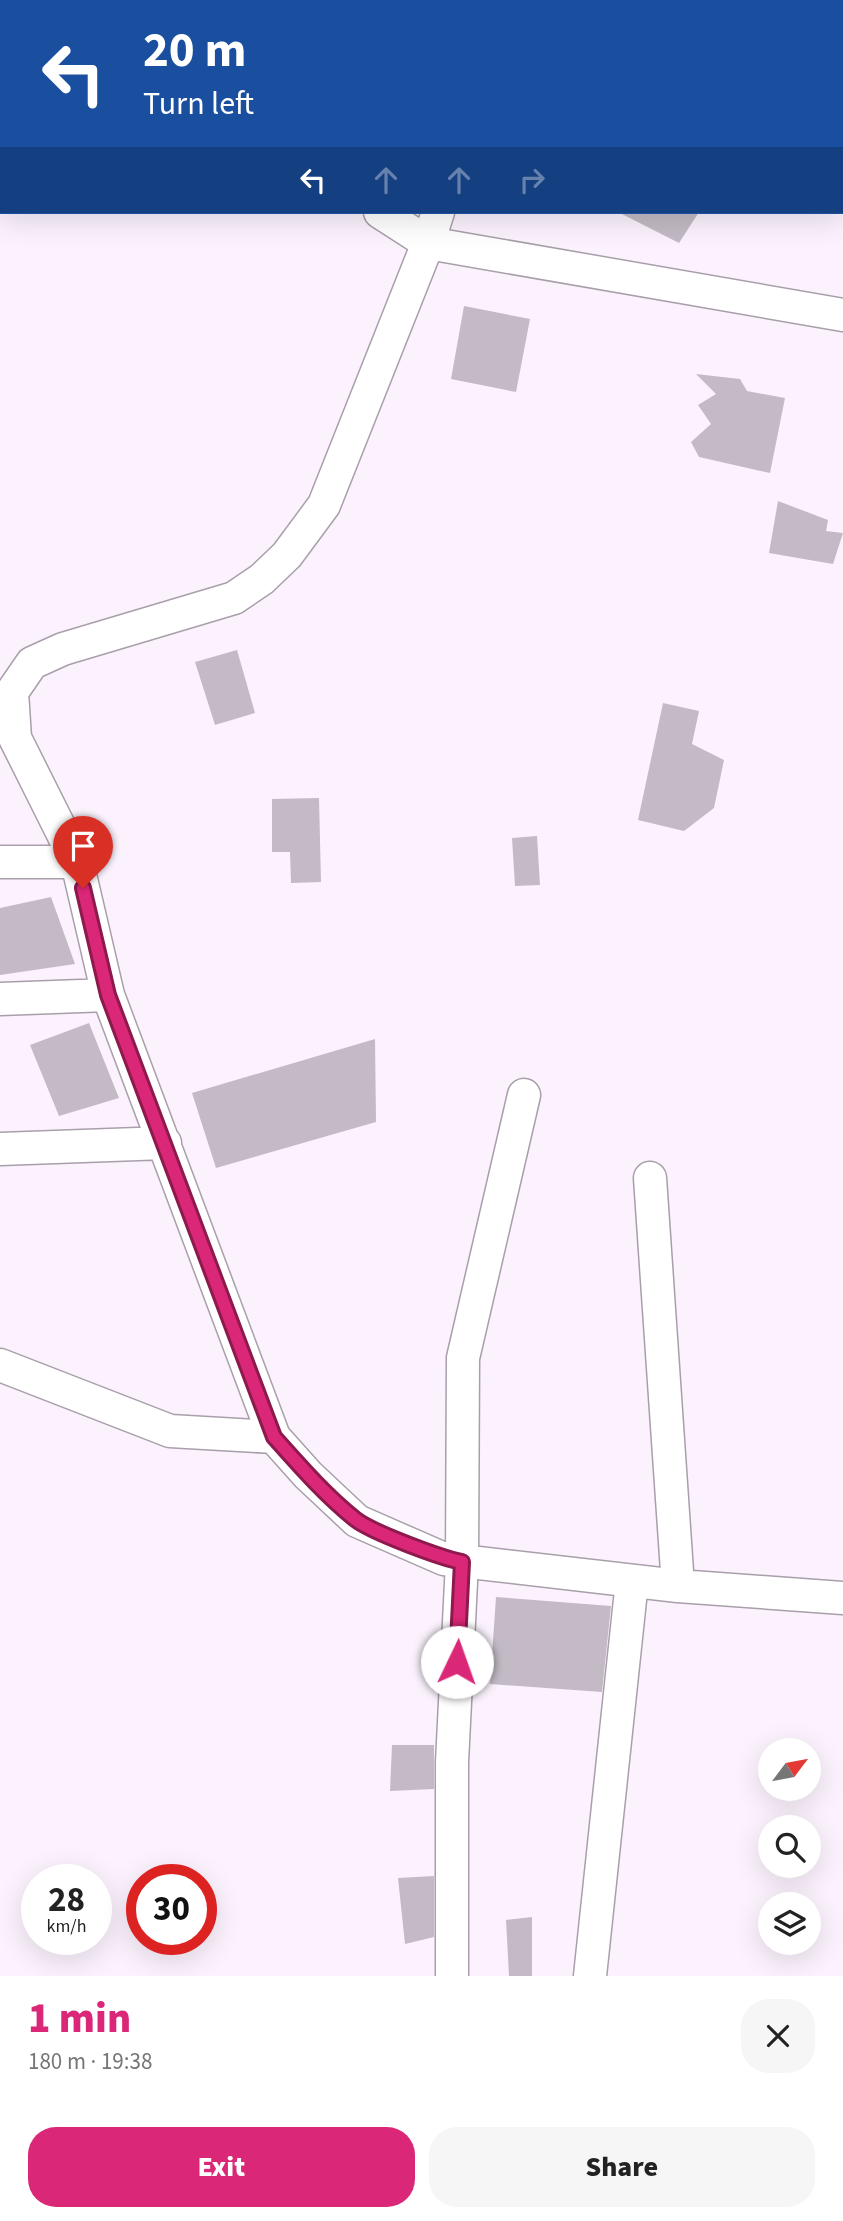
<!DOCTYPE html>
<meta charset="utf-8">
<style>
:root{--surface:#fff;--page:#f6f6f6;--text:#222;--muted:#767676;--accent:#db2777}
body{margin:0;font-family:"Source Sans 3",sans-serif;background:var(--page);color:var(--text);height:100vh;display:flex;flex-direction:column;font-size:26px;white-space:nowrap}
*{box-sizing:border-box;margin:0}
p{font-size:23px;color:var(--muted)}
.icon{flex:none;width:38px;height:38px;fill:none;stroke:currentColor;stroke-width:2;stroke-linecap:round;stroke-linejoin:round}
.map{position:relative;height:1976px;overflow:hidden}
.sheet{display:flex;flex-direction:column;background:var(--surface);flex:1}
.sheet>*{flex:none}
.top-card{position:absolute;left:0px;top:0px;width:844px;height:214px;box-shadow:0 7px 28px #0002;background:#1a4fa0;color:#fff;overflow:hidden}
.needle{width:46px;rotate:58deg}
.buttons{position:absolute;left:758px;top:1738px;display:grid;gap:14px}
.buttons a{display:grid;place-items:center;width:63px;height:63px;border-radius:50%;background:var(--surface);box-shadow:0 7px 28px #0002;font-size:35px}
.speed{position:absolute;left:21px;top:1864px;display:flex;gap:14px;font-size:35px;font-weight:700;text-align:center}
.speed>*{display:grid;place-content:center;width:91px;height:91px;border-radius:50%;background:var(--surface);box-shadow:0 7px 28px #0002;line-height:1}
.speed small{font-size:18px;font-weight:400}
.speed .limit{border:10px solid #d22;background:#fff;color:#111}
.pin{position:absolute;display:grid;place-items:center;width:60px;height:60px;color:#fff;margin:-72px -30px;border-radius:50% 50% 50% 0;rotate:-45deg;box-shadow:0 0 7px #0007}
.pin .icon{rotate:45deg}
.me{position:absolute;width:77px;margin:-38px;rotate:3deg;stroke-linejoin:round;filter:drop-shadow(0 0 5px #0008)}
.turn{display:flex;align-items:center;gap:24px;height:147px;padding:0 28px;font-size:32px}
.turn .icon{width:91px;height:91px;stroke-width:2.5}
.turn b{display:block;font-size:49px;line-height:60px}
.lanes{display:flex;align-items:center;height:66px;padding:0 28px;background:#0003;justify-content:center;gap:35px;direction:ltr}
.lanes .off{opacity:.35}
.round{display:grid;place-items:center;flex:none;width:74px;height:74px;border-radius:28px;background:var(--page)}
.overview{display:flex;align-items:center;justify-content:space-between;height:119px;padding:0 28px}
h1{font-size:42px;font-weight:800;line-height:52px;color:var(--accent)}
.cta{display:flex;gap:14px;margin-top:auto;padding:14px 28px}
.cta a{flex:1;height:80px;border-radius:28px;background:var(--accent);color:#fff;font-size:28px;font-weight:800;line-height:80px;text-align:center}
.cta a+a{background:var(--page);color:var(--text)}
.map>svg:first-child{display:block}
.building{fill:#c3bac5}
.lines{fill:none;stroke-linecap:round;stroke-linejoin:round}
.minor-casing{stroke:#a89faa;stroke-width:35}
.minor{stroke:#fff;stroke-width:32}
.route-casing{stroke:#8e194d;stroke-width:18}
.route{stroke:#db2777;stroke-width:12}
</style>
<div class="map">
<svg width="843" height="1976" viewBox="0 0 843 1976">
<rect width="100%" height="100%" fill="#fbf2fd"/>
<!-- building -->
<path class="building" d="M618 212H699L679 243Z
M464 306 530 319 516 392 451 379Z
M696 374 740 379 747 391 785 398 770 473 699 457 691 442 711 424 698 405 716 394Z
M778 501 828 520 826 531 843 533 833 564 769 553Z
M237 650 255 713 215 725 195 662Z
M663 703 699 711 692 744 724 760 714 808 684 831 638 820Z
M319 798 321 882 291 883 290 852H272V799Z
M537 836 540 885 515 886 512 838Z
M51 897 75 964 0 975V908Z
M89 1023 119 1098 59 1116 30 1045Z
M375 1039 376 1122 216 1168 192 1093Z
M496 1597 611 1606 602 1692 490 1684Z
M392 1745H434V1789L390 1791Z
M434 1876V1937L405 1944 398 1878Z
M532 1917V1976H509L506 1920Z"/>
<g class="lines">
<defs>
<path id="minor" d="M503 2 504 0
M0 17 2 18
M380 212 428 243 843 315
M438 212 428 243 324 505 287 555 262 579 234 598 63 649 32 663 12 692 15 738 77 862 108 995 274 1437 308 1475 357 1521 444 1559 678 1586 843 1598
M0 862H77
M0 999 108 995
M0 1149 165 1143
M650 1178 678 1586
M0 1365 170 1431 274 1437
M452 1976V1762L462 1562 463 1358 524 1095
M590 1976 632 1581"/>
</defs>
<!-- minor casing -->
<use href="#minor" class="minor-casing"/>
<!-- minor -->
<use href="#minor" class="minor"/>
</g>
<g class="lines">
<defs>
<path id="route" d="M83 888 108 995 274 1437C299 1465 325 1495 355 1519 371 1532 441 1558 462 1562L457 1662"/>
</defs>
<!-- route casing -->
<use href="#route" class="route-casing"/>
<!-- route -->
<use href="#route" class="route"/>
</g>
</svg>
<div class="buttons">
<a><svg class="needle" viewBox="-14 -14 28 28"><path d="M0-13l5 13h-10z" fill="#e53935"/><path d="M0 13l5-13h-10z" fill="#767676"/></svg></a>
<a><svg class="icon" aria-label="search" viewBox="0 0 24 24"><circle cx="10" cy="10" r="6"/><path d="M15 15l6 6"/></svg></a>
<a><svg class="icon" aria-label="layers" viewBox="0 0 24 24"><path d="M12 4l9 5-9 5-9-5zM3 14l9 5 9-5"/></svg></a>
</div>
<div class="speed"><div>28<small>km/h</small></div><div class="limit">30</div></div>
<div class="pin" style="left:83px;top:888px;background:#d93025"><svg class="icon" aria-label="arrive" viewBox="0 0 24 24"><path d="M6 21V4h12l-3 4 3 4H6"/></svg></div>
<svg class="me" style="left:457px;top:1662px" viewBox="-20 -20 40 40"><circle r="19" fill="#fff"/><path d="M0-13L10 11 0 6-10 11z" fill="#db2777"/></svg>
<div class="top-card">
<div class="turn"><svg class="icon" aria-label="left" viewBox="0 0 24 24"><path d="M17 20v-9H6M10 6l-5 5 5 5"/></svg><div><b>20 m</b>Turn left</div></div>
<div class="lanes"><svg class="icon" aria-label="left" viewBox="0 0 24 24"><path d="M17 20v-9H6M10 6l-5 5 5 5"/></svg><svg class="icon off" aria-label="ahead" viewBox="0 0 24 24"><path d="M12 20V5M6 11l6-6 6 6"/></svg><svg class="icon off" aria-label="ahead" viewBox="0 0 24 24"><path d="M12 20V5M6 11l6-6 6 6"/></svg><svg class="icon off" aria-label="right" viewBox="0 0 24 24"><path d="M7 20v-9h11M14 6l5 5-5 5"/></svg></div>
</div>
</div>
<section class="sheet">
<div class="overview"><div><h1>1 min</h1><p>180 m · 19:38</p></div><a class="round"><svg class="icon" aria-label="close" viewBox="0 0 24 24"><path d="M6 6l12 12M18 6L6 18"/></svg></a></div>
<div class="cta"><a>Exit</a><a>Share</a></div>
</section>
